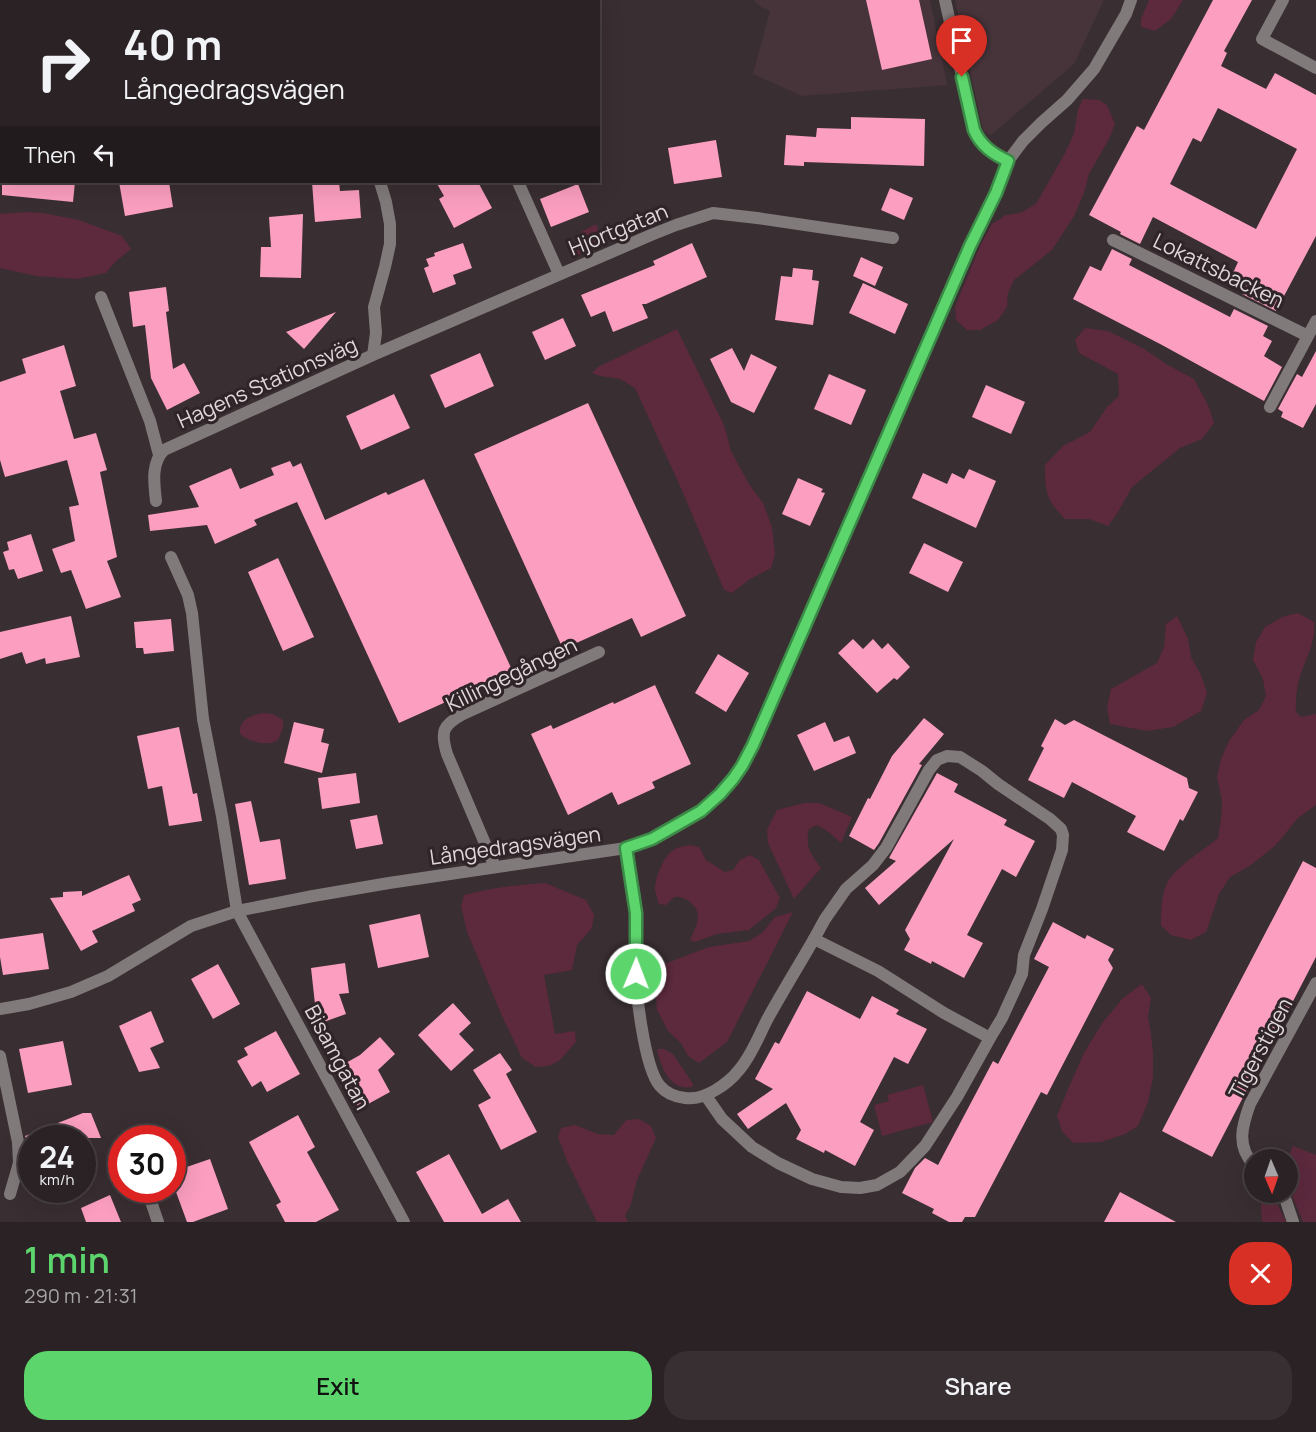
<!DOCTYPE html>
<meta charset="utf-8">
<style>
:root{--surface:#2b2225;--page:#372f32;--text:#f1f3f6;--muted:#a6a4a7;--line:#473f42;--accent:#5cd56d}
body{margin:0;font-family:Manrope,sans-serif;background:var(--page);color:var(--text);height:100vh;display:flex;flex-direction:column;font-size:22px;white-space:nowrap}
*{box-sizing:border-box;margin:0}
p{font-size:20px;color:var(--muted)}
.icon{flex:none;width:33px;height:33px;fill:none;stroke:currentColor;stroke-width:2;stroke-linecap:round;stroke-linejoin:round}
.map{position:relative;height:1222px;overflow:hidden}
.details{display:flex;flex-direction:column;background:var(--surface);flex:1}
.details>*{flex:none}
.hud{position:absolute;left:0px;top:0px;width:600px;height:183px;box-shadow:0 6px 24px #0002,0 0 0 2px var(--line);background:#2b2225;color:var(--text);overflow:hidden}
.needle{width:39px;rotate:178deg}
.controls{position:absolute;left:1244px;top:1149px;display:grid;gap:12px}
.controls a{display:grid;place-items:center;width:54px;height:54px;border-radius:50%;background:var(--surface);box-shadow:0 6px 24px #0002,0 0 0 2px var(--line);font-size:30px}
.speed{position:absolute;left:18px;top:1125px;display:flex;gap:12px;font-size:30px;font-weight:700;text-align:center}
.speed>*{display:grid;place-content:center;width:78px;height:78px;border-radius:50%;background:var(--surface);box-shadow:0 6px 24px #0002,0 0 0 2px var(--line);line-height:1}
.speed small{font-size:15px;font-weight:400}
.speed .limit{border:9px solid #d22;background:#fff;color:#111}
.pin{position:absolute;display:grid;place-items:center;width:51px;height:51px;color:#fff;margin:-62px -26px;border-radius:50% 50% 50% 0;rotate:-45deg;box-shadow:0 0 6px #0007}
.pin .icon{rotate:45deg}
.me{position:absolute;width:66px;margin:-33px;rotate:1deg;stroke-linejoin:round;filter:drop-shadow(0 0 4px #0008)}
.turn{display:flex;align-items:center;gap:21px;height:126px;padding:0 24px;font-size:27px}
.turn .icon{width:78px;height:78px;stroke-width:2.5}
.turn b{display:block;font-size:42px;line-height:51px}
.then{display:flex;align-items:center;height:57px;padding:0 24px;background:#0003;gap:12px;font-size:22px}
.round{display:grid;place-items:center;flex:none;width:63px;height:63px;border-radius:24px;background:var(--page)}
.headline{display:flex;align-items:center;justify-content:space-between;height:102px;padding:0 24px}
h1{font-size:36px;font-weight:600;line-height:45px;color:var(--accent)}
.button{display:flex;gap:12px;margin-top:auto;padding:12px 24px}
.button a{flex:1;height:69px;border-radius:24px;background:var(--accent);color:#111;font-size:24px;font-weight:600;line-height:69px;text-align:center}
.button a+a{background:var(--page);color:var(--text)}
.map>svg:first-child{display:block}
.built{fill:#46343a}
.green{fill:#5c293d}
.building{fill:#fb9ec0;fill-rule:evenodd}
.lines{fill:none;stroke-linecap:round;stroke-linejoin:round}
.lane{stroke:#807a7b;stroke-width:12}
.street{stroke:#807a7b;stroke-width:12}
.route-casing{stroke:#3c8a47;stroke-width:15}
.route{stroke:#5cd56d;stroke-width:10}
.labels{text-anchor:middle;dominant-baseline:central;stroke-width:6;stroke-linejoin:round;paint-order:stroke}
.street-label{font-size:21px;fill:#dfd7da;stroke:#2f2428}
</style>
<div class="map">
<svg width="1316" height="1222" viewBox="0 0 1316 1222">
<rect width="100%" height="100%" fill="#392e31"/>
<!-- built -->
<path class="built" d="M754 0H930L947 85 802 96 753 74 770 11 761 7Z
M955 0H1104L1074 64 991 135 983 131Z"/>
<!-- green -->
<path class="green" d="M1149 0H1183L1171 19 1155 31 1141 27V19Z
M1083 99 1099 100 1107 105 1115 124 1109 139 1089 174 1084 193 1074 216 1052 250 1014 280 1008 293 1007 307 998 320 980 330H967L956 320 955 307 963 287 981 244 992 224 1006 215 1020 213 1036 204 1065 153 1074 134 1078 109Z
M26 212 43 213 79 220 122 236 131 249 115 262 106 273 77 279 36 276 0 268V214Z
M596 224 604 244 574 257 581 232Z
M1085 328 1108 331 1144 349 1168 365 1194 379 1208 405 1214 423 1202 439 1180 448 1132 487 1118 512 1108 526 1089 519H1065C1046 500 1045 491 1045 465L1063 446 1090 432 1107 407 1119 396 1118 374 1079 353 1075 340Z
M677 329 724 425 731 451 749 484 763 503 772 527 775 555 771 568 750 579 732 593 724 590 681 488 635 388 620 379 600 376 592 373 598 367Z
M1298 613 1314 622C1316 640 1307 657 1301 673 1297 686 1295 698 1296 712L1301 717 1316 714V805L1298 818 1276 845 1251 865 1230 877 1219 894 1206 932 1191 940 1171 935 1161 926C1161 913 1161 895 1167 883 1179 863 1201 853 1218 838L1221 819 1222 801 1217 777 1221 759 1229 741 1244 720 1259 710 1266 696 1263 679 1253 660 1256 642 1265 627 1282 617Z
M1177 616 1188 639 1191 657 1201 675 1207 693 1201 711 1173 727 1147 731 1110 724 1107 708 1111 689 1157 663 1164 647 1166 624Z
M264 713 273 714 283 720V728L278 740C268 747 249 742 240 734 238 719 252 715 264 713Z
M804 803H819L852 817 841 843 830 833 817 825 809 829C805 847 810 853 821 868L794 899 768 843 767 830 777 810Z
M690 845 699 847 706 860 725 872 733 870 740 860 750 855 759 860 780 898 776 908 749 930 717 934 695 942 690 940C693 933 698 924 698 916 697 904 685 896 674 897L666 905 659 904C658 900 656 894 655 890 655 878 663 858 672 851 677 847 684 846 690 845Z
M545 883 586 900 594 915 592 928 577 945 572 970 544 975 555 1034 575 1031 576 1042 560 1060 549 1066 536 1067 522 1058 502 1016 467 932 461 906 464 895C490 888 517 885 545 883Z
M793 912 727 1042 699 1063 688 1056 681 1043 668 1031 657 1010 654 978 659 966 709 947 749 941 762 933 775 917Z
M1142 984 1151 998 1148 1017 1151 1034 1153 1054V1077L1148 1102 1138 1126 1125 1134 1101 1142 1073 1143 1062 1131 1057 1116 1068 1089 1085 1051 1103 1022 1123 998Z
M658 1049H664L673 1054 693 1084 692 1087C669 1091 662 1068 657 1050Z
M923 1085 933 1122 882 1136 874 1105 889 1101 887 1095Z
M639 1119 651 1126 656 1138 637 1180 631 1204 625 1216 628 1222H597L567 1161 558 1137 561 1128 575 1125 598 1134 614 1135 626 1120Z
M1293 1146 1316 1155V1222H1303C1295 1201 1286 1189 1288 1165 1289 1158 1290 1152 1293 1146Z
M1266 1193H1270L1273 1195 1286 1222H1262L1261 1205 1264 1194Z"/>
<!-- building -->
<path class="building" d="M866 0H919L932 59 882 70Z
M1213 0H1252L1224 51 1227 53 1221 66 1266 89 1275 73 1316 95V236L1276 311 1242 294 1249 281 1233 273 1238 262 1153 217 1140 244 1120 234 1121 232 1089 215 1137 126 1144 130ZM1218 108 1297 149 1256 229 1170 184 1193 138 1201 142Z
M851 117 925 119 924 166 804 162V166L784 165 786 135 816 137 817 128 851 129Z
M716 140 722 177 674 184 668 148Z
M2 182H75L73 202 2 195Z
M119 182H169L173 207 125 216Z
M312 182H339L340 191 359 190 361 218 315 222Z
M436 182H478L492 208 454 228 439 199 444 196Z
M578 184 589 212 551 227 540 199Z
M890 188 913 198 904 220 881 210Z
M303 214 301 278 260 277 261 247H271L269 217Z
M463 243 472 268 453 275 456 284 433 293 424 268 429 266 426 259 435 256 434 253Z
M692 243 707 277 646 304H642L648 318 613 332 605 311 591 317 581 295 655 265 653 261Z
M1112 249 1132 259 1129 265 1230 317 1234 309 1268 326 1263 336 1272 341 1264 356 1282 367 1264 401 1162 345 1073 299 1090 266 1101 271Z
M861 257 883 267 875 286 853 276Z
M793 268 813 270 812 280 819 281 813 325 775 320 781 276 792 277Z
M863 283 908 304 895 334 849 313Z
M166 287 169 311 166 312 173 369 184 363 200 393 167 410 151 378 145 325 133 327 129 292Z
M336 312 304 349 286 332Z
M563 318 576 346 545 360 532 332Z
M64 345 76 386 60 391 74 439 96 433 107 470 100 472 117 557 107 561 121 597 86 609 71 570 61 573 52 549 75 541 69 507 79 505 67 460 5 477 0 460V382L26 373 22 359Z
M732 348 744 371 751 354 777 367 754 413 731 402 710 359Z
M1316 351V404L1303 428 1281 417 1283 412 1278 409 1297 374 1302 377Z
M480 353 494 386 445 408 430 375Z
M829 374 866 390 851 425 814 409Z
M986 385 1025 402 1011 434 972 417Z
M394 394 410 428 361 450 346 416Z
M588 403 686 616 641 637 632 618 563 649 474 454Z
M290 461 293 467 301 463 325 520 386 492 388 495 424 479 513 672 399 723 297 502 254 520 257 525 215 544 207 525 150 531 148 515 199 507 189 486 231 468 240 489 274 475 271 468Z
M969 469 996 481 976 528 912 498 923 473 947 484 952 473 964 479Z
M798 478 823 489 821 492 825 493 810 526 782 514Z
M31 534 43 571 18 579 14 569 9 570 3 552 9 550 7 542Z
M924 543 963 562 948 592 909 573Z
M278 558 314 637 283 651 248 572Z
M71 616 80 657 46 664 45 658 26 664 22 652 0 659V632Z
M171 619 174 651 144 654 143 648H136L134 622Z
M853 639 863 649 873 639 882 649 888 643 910 667 897 680 894 678 877 693 838 653Z
M718 654 749 673 726 712 695 693Z
M655 685 691 764 652 782 655 788 618 805 612 792 568 815 531 734 551 725 553 729 613 702 614 704Z
M924 718 944 734 919 764 922 765 879 843 874 850 849 836 868 798 870 799 892 756Z
M1055 719 1065 725 1074 720 1187 778 1189 788 1198 792 1183 821 1180 819 1164 851 1127 832 1136 816 1072 782 1064 798 1028 780 1044 748 1041 746Z
M294 722 324 729 321 742 329 744 322 773 284 763Z
M825 722 834 742 849 736 856 753 814 771 797 735Z
M179 727 193 794 197 793 202 821 169 826 162 786 148 789 137 736Z
M356 773 360 803 322 809 318 778Z
M937 773 958 784 954 792 1007 820 1004 825 1035 841 1016 877 1002 869 967 935 983 943 964 978 932 961 931 964 904 950 910 939 905 930 954 839 879 905 865 888 896 861 889 858Z
M251 801 260 842 280 839 286 879 249 885 235 804Z
M377 815 383 844 356 849 350 820Z
M1303 861 1316 868V957L1212 1157 1162 1131Z
M129 875 141 900 132 904 135 911 92 931 98 942 81 951 50 898 63 897V892L82 891V896Z
M420 914 429 957 378 968 369 925Z
M1053 922 1085 939 1087 935 1114 949 1108 960 1113 968 1047 1095 1041 1092 975 1217H965L962 1222H949L932 1213 934 1209 902 1193 915 1168 925 1158 938 1165 993 1061 998 1064 1049 967 1034 959Z
M43 933 49 969 3 975 0 957V939Z
M345 963 349 993 339 994 346 1014 321 1023 315 1004 311 968Z
M218 964 240 1004 213 1019 191 979Z
M807 991 860 1019 872 996 899 1010 896 1014 927 1029 908 1064 894 1057 860 1122 874 1130 855 1166 825 1150 824 1153 796 1139 801 1130 786 1103 748 1129 737 1114 773 1089 755 1079 775 1042 779 1044Z
M453 1003 471 1023 459 1034 474 1050 451 1071 418 1035Z
M151 1011 164 1042 150 1048 160 1068 139 1072 119 1026Z
M276 1031 300 1074 267 1092 261 1081 252 1087 237 1061 248 1055 244 1048Z
M380 1037 395 1054 378 1070 390 1092 359 1109 337 1068 360 1055Z
M63 1041 72 1085 28 1093 19 1049Z
M500 1053 512 1070 506 1074 537 1132 501 1150 478 1105 491 1098 473 1070Z
M83 1113H91L101 1138H26L25 1136Z
M298 1115 315 1147 307 1152 339 1210 316 1222H285L276 1205 281 1202 249 1142Z
M449 1154 482 1214 508 1199 521 1222H444L416 1172Z
M210 1159 228 1209 193 1222H187L172 1181V1172Z
M1120 1192 1176 1222H1104Z
M110 1195 121 1222H86L81 1208Z"/>
<g class="lines">
<!-- lane -->
<path class="lane" d="M1283 0 1262 39 1316 68
M518 182 559 274
M1113 240 1308 336
M101 297 150 421 159 455
M1270 407 1316 321
M0 1056 18 1142 19 1163 10 1194
M706 1096 722 1119 752 1147 778 1163 812 1179 841 1187 860 1188 877 1185 900 1172 925 1146 957 1097 990 1038 1002 1018 1022 974 1024 955 1042 909 1062 850 1063 835 1061 829 1050 819 998 784 982 771 960 757 947 756 937 760 929 770 886 848 873 865 846 889 825 919 814 939 878 971 944 1013 990 1038
M1254 1165C1236 1146 1242 1126 1250 1104L1316 983
M1282 1192 1286 1201 1293 1222"/>
<!-- street -->
<path class="street" d="M10 0 11 2
M292 0 293 2
M945 0 974 130C981 146 993 154 1008 161
M422 2 426 0
M0 76 2 75
M373 355 651 235 676 225 713 213 757 218 893 238
M156 501C154 483 151 463 164 450L373 355 376 333 374 307 385 267 390 244V224L386 202 380 182
M171 557 188 595 192 613 203 719 222 816 237 911 404 1222
M626 848C630 870 635 893 637 916 638 931 635 946 635 961 635 987 644 1068 660 1086 666 1093 676 1097 685 1098 704 1101 728 1084 739 1070 752 1055 759 1035 768 1018 783 991 799 965 814 939
M495 867 447 754C440 731 443 725 463 714L599 652
M0 1009 29 1004 71 992 108 976 191 926 237 911 313 896 389 883 626 848C635 845 645 843 653 839 683 825 715 803 734 777 742 767 747 756 753 745L970 246 996 193 1008 161 1023 141 1041 123 1067 100 1094 69 1126 14 1131 0
M147 1190 158 1222"/>
</g>
<g class="lines">
<defs>
<path id="route" d="M636 974V913L626 848 652 839 701 811 720 794 733 779 742 766 753 745 970 246 996 193 1008 161C993 154 981 146 974 130L962 77"/>
</defs>
<!-- route casing -->
<use href="#route" class="route-casing"/>
<!-- route -->
<use href="#route" class="route"/>
</g>
<g class="labels">
<!-- street labels -->
<g class="street-label">
<text transform="translate(618 229) rotate(-22)">Hjortgatan</text>
<text transform="translate(1219 270) rotate(26)">Lokattsbacken</text>
<text transform="translate(267 382) rotate(-24)">Hagens Stationsväg</text>
<text transform="translate(511 674) rotate(-26)">Killingegången</text>
<text transform="translate(515 845) rotate(-8)">Långedragsvägen</text>
<text transform="translate(1260 1048) rotate(-62)">Tigerstigen</text>
<text transform="translate(338 1057) rotate(62)">Bisamgatan</text>
</g>
</g>
</svg>
<div class="controls">
<a><svg class="needle" viewBox="-14 -14 28 28"><path d="M0-13l5 13h-10z" fill="#e53935"/><path d="M0 13l5-13h-10z" fill="#a6a4a7"/></svg></a>
</div>
<div class="speed"><div>24<small>km/h</small></div><div class="limit">30</div></div>
<div class="pin" style="left:962px;top:77px;background:#d93025"><svg class="icon" aria-label="arrive" viewBox="0 0 24 24"><path d="M6 21V4h12l-3 4 3 4H6"/></svg></div>
<svg class="me" style="left:636px;top:974px" viewBox="-20 -20 40 40"><circle r="17" fill="#5cd56d" stroke="#fff" stroke-width="3"/><path d="M0-11L8 9 0 5-8 9z" fill="#fff"/></svg>
<div class="hud">
<div class="turn"><svg class="icon" aria-label="right" viewBox="0 0 24 24"><path d="M7 20v-9h11M14 6l5 5-5 5"/></svg><div><b>40 m</b>Långedragsvägen</div></div>
<div class="then">Then<svg class="icon" aria-label="left" viewBox="0 0 24 24"><path d="M17 20v-9H6M10 6l-5 5 5 5"/></svg></div>
</div>
</div>
<section class="details">
<div class="headline"><div><h1>1 min</h1><p>290 m · 21:31</p></div><a class="round" style="background:#d93025;color:#fff"><svg class="icon" aria-label="close" viewBox="0 0 24 24"><path d="M6 6l12 12M18 6L6 18"/></svg></a></div>
<div class="button"><a>Exit</a><a>Share</a></div>
</section>
